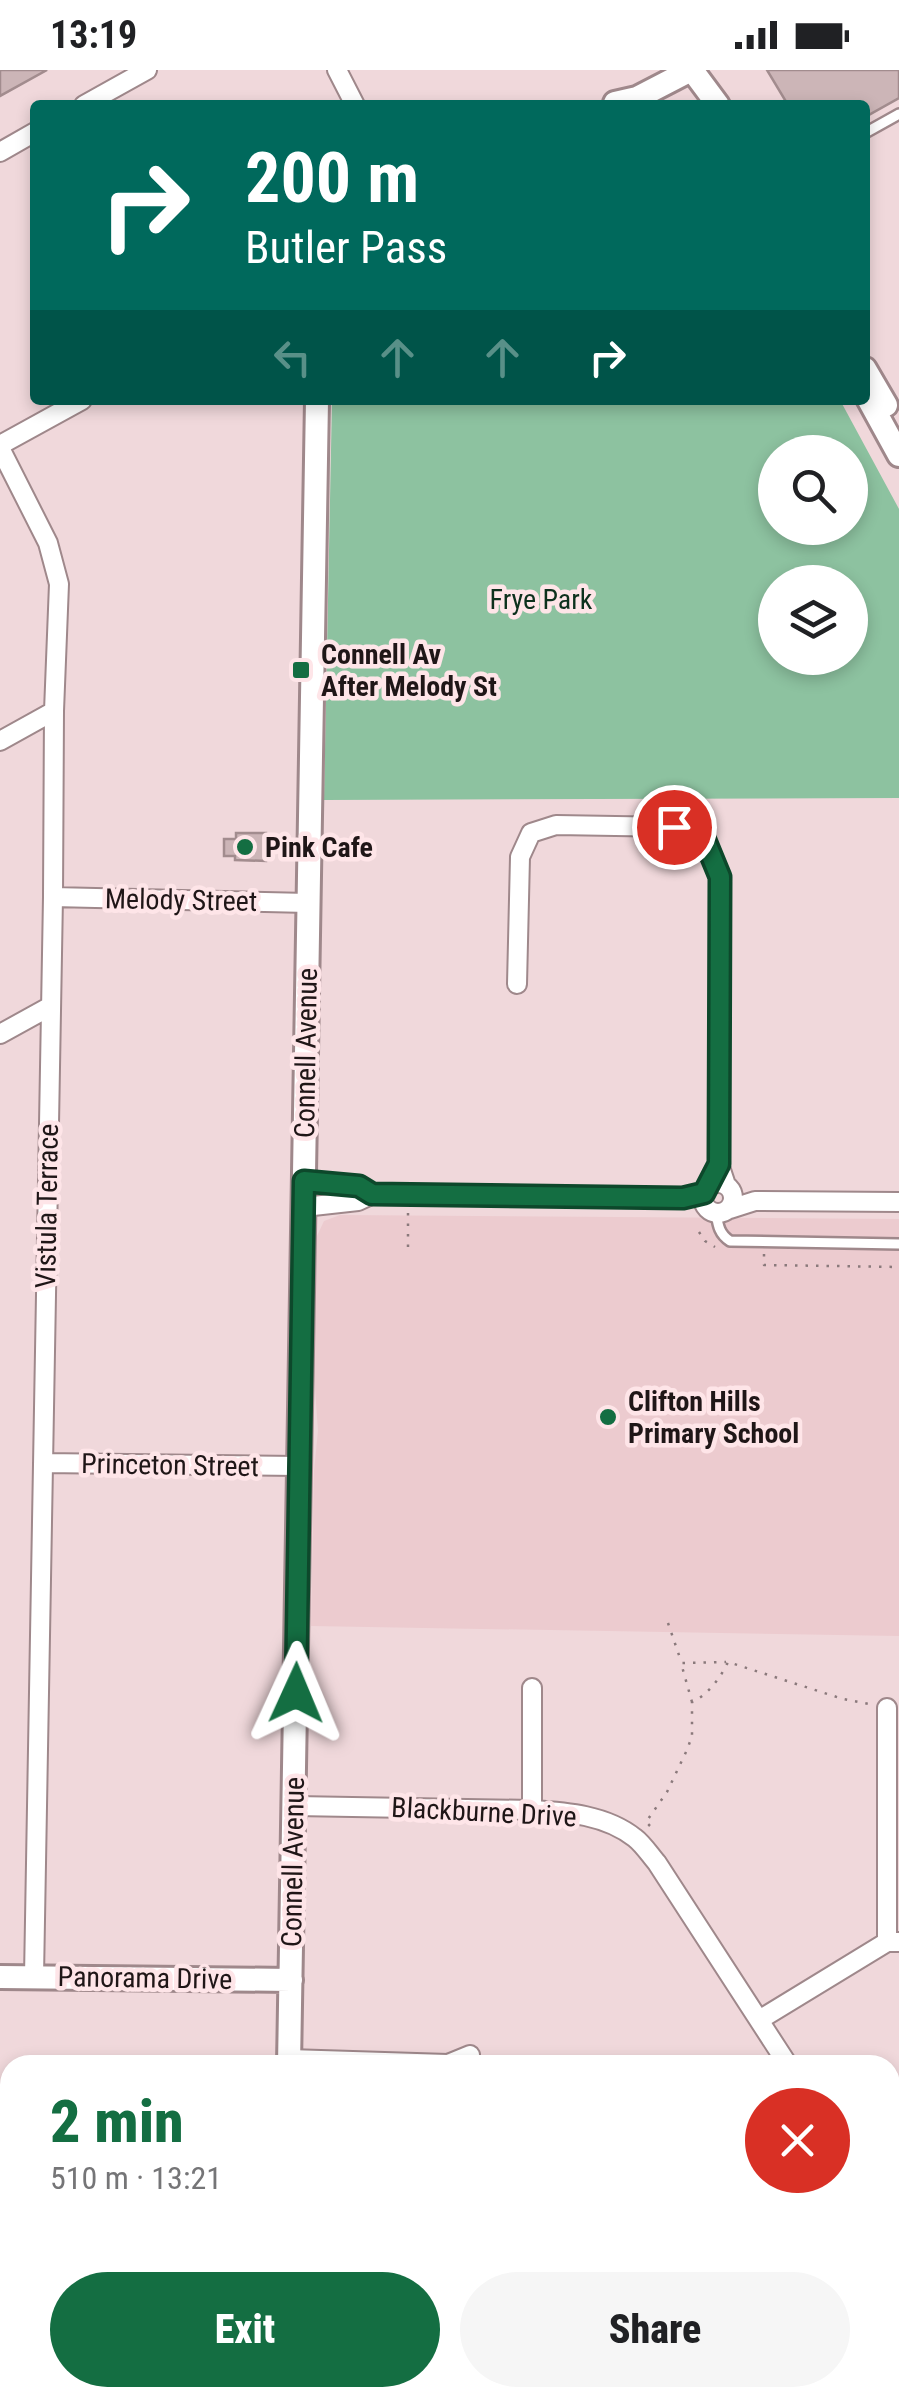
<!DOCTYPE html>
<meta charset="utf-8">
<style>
:root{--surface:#fff;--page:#f6f6f6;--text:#202124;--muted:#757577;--accent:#146e42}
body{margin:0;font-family:"Roboto Condensed",sans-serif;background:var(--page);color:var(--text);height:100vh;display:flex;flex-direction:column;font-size:38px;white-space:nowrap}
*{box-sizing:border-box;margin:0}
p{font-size:32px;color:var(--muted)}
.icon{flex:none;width:55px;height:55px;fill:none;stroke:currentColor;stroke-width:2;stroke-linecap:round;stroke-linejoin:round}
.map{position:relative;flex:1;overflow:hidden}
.sheet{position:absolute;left:0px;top:1985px;width:900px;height:352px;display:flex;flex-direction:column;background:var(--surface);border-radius:30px 30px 0 0;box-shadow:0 5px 15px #0003}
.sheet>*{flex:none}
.banner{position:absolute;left:30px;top:30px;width:840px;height:305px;border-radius:10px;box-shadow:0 5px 15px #0003;background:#00695c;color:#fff;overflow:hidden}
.buttons{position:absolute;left:758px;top:365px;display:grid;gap:20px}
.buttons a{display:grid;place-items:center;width:110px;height:110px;border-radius:50%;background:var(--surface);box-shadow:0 5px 15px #0003;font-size:50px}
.pin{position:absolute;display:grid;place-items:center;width:85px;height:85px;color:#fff;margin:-42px;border:5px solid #fff;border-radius:50%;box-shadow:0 2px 10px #0007}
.me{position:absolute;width:110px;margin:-55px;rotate:1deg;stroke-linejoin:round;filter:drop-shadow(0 0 8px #0008)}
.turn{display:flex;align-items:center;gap:35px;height:210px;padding:0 50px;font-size:45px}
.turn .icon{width:130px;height:130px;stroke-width:2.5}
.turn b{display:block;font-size:70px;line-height:85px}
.lanes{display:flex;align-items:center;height:95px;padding:0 50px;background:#0003;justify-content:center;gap:50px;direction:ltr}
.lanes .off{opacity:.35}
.round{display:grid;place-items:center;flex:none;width:105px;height:105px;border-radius:52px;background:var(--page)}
.head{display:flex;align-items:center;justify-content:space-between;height:170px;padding:0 50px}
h1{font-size:60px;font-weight:800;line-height:75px;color:var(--accent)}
.button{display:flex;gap:20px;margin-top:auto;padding:20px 50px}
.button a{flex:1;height:115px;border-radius:60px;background:var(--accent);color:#fff;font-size:40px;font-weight:800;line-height:115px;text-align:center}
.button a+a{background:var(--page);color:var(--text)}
.status{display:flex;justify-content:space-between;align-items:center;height:70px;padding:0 50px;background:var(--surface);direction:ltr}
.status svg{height:28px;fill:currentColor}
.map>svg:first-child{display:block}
.built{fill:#eccbcf}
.green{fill:#8dc2a0;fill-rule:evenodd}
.building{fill:#ccb5b7;stroke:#a28c8e;stroke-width:2.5}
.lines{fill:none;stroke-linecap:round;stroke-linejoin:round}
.lane-casing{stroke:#9f888b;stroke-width:14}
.street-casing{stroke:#9f888b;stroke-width:22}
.secondary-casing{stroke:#9f888b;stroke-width:28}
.path{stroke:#8a797b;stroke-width:2.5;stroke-dasharray:2.5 8;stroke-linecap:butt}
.lane{stroke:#fff;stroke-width:9}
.street{stroke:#fff;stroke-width:18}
.secondary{stroke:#fff;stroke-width:22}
.route-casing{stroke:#0d482b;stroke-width:25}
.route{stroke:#146e42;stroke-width:18}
.poi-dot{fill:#146e42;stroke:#fee5e8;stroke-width:4}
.labels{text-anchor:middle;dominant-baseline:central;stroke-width:9;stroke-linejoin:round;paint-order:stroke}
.park-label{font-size:28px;fill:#0c311d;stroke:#fee5e8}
.poi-label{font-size:28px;font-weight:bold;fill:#1f1617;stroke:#fee5e8;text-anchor:start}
.street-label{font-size:28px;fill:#1f1617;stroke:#fee5e8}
</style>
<div class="status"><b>13:19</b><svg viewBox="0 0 49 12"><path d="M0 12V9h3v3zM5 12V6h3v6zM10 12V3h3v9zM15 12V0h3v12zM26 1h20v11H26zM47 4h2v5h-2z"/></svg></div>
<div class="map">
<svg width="899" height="2336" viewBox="0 0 899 2336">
<rect width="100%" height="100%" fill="#f0d8db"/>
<!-- built -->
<path class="built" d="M340 1145 899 1149V1566L311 1556 314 1401 318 1361 314 1305 317 1166 324 1151Z"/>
<!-- green -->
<path class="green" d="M332 330H840L899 439V728L324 730ZM775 382H850V458H775ZM775 512H850V588H775Z"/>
<!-- building -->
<path class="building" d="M0 0H47L0 26Z
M767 0H899V28L865 47V35H788Z
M236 763H266V791L235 790V786H224V769H236Z"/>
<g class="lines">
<defs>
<path id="lane" d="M865 63 899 44
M716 1143C718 1155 719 1164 730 1171L899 1174"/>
<path id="street" d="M337 0 355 35
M84 35 147 0
M0 82 35 62
M0 375 82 330
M0 378 48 473 59 514 54 641 53 827 34 1907
M0 671 54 641
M53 827 308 833
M517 914 520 787 531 763 556 755 675 757 704 769 719 807V1094L726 1115
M0 964 51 936
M304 1111 359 1116 373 1124
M703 1128a15 15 0 1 1 30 0a15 15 0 1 1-30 0Z
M304 1137 358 1131 373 1124 683 1128 704 1123
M730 1139 755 1131 899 1132
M43 1393 298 1396
M887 1638V1872
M295 1736 532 1740C567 1742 606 1745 635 1768 643 1774 650 1785 657 1793L788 1995
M532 1740V1618
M759 1950 887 1872H899
M289 1989 448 1994 470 1985
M0 2126H10
M890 2153 899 2167
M486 2328 524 2336"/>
<path id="secondary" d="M692 0 718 35
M615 33 637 28 691 0
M865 299 886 335
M865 323 899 385
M0 1907 291 1910
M289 1995 317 330
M283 2336V2328"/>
</defs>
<!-- lane casing -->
<use href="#lane" class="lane-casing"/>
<!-- street casing -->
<use href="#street" class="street-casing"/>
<!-- secondary casing -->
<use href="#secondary" class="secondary-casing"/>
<!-- path -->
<path class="path" d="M408 1143V1184
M699 1162 705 1171 715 1177
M764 1184V1195L899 1197
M668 1553 681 1591
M692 1632 681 1593 726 1592
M650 1756 646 1752 667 1722 687 1680 692 1666V1632C708 1625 721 1607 728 1592L843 1629 869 1634
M486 1990 499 1995
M308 2335 309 2336"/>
<!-- lane -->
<use href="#lane" class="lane"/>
<!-- street -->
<use href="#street" class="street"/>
<!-- secondary -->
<use href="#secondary" class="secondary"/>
</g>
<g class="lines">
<defs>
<path id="route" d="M296 1623 304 1111 359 1116 372 1124 683 1128 704 1123 719 1094 720 807 704 768 674 757"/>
</defs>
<!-- route casing -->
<use href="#route" class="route-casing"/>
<!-- route -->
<use href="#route" class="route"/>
</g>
<!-- markers -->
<g class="poi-dot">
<rect x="291" y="590" width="20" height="20" rx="5"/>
<circle cx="245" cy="777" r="10"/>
<circle cx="608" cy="1347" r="10"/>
</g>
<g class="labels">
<!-- park labels -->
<g class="park-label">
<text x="541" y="529">Frye Park</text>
</g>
<!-- poi labels -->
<g class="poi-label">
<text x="321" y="584">Connell Av<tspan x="321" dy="32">After Melody St</tspan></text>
<text x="265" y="777">Pink Cafe</text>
<text x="628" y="1331">Clifton Hills<tspan x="628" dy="32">Primary School</tspan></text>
</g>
<!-- street labels -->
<g class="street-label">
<text transform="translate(181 830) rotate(1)">Melody Street</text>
<text transform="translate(306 983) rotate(-89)">Connell Avenue</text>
<text transform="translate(47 1136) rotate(-89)">Vistula Terrace</text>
<text transform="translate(170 1395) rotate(1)">Princeton Street</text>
<text transform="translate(484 1742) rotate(3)">Blackburne Drive</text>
<text transform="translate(293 1792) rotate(-89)">Connell Avenue</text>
<text transform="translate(145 1908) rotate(1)">Panorama Drive</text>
</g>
</g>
</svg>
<div class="buttons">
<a><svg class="icon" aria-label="search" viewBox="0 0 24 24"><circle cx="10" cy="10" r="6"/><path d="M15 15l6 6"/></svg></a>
<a><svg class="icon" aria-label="layers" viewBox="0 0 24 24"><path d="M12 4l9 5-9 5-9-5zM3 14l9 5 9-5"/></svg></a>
</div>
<div class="pin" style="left:674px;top:757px;background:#d93025"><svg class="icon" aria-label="arrive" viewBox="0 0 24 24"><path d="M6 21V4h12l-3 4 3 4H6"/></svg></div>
<svg class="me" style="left:296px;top:1623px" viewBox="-20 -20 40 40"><path d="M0-17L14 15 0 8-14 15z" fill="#146e42" stroke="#fff" stroke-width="4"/></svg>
<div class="banner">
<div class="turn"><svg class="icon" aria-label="right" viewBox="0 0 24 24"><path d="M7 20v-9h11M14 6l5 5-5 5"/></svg><div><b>200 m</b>Butler Pass</div></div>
<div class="lanes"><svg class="icon off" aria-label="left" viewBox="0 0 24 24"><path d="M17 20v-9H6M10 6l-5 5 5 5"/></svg><svg class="icon off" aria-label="ahead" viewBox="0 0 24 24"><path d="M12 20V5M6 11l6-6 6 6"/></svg><svg class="icon off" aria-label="ahead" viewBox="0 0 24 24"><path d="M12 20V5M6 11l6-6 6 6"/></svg><svg class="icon" aria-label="right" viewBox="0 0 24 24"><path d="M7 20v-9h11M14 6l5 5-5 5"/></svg></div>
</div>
<section class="sheet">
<div class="head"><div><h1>2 min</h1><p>510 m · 13:21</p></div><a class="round" style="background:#d93025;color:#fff"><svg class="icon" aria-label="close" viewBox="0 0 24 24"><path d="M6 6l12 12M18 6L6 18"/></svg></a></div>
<div class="button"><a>Exit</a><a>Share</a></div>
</section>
</div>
